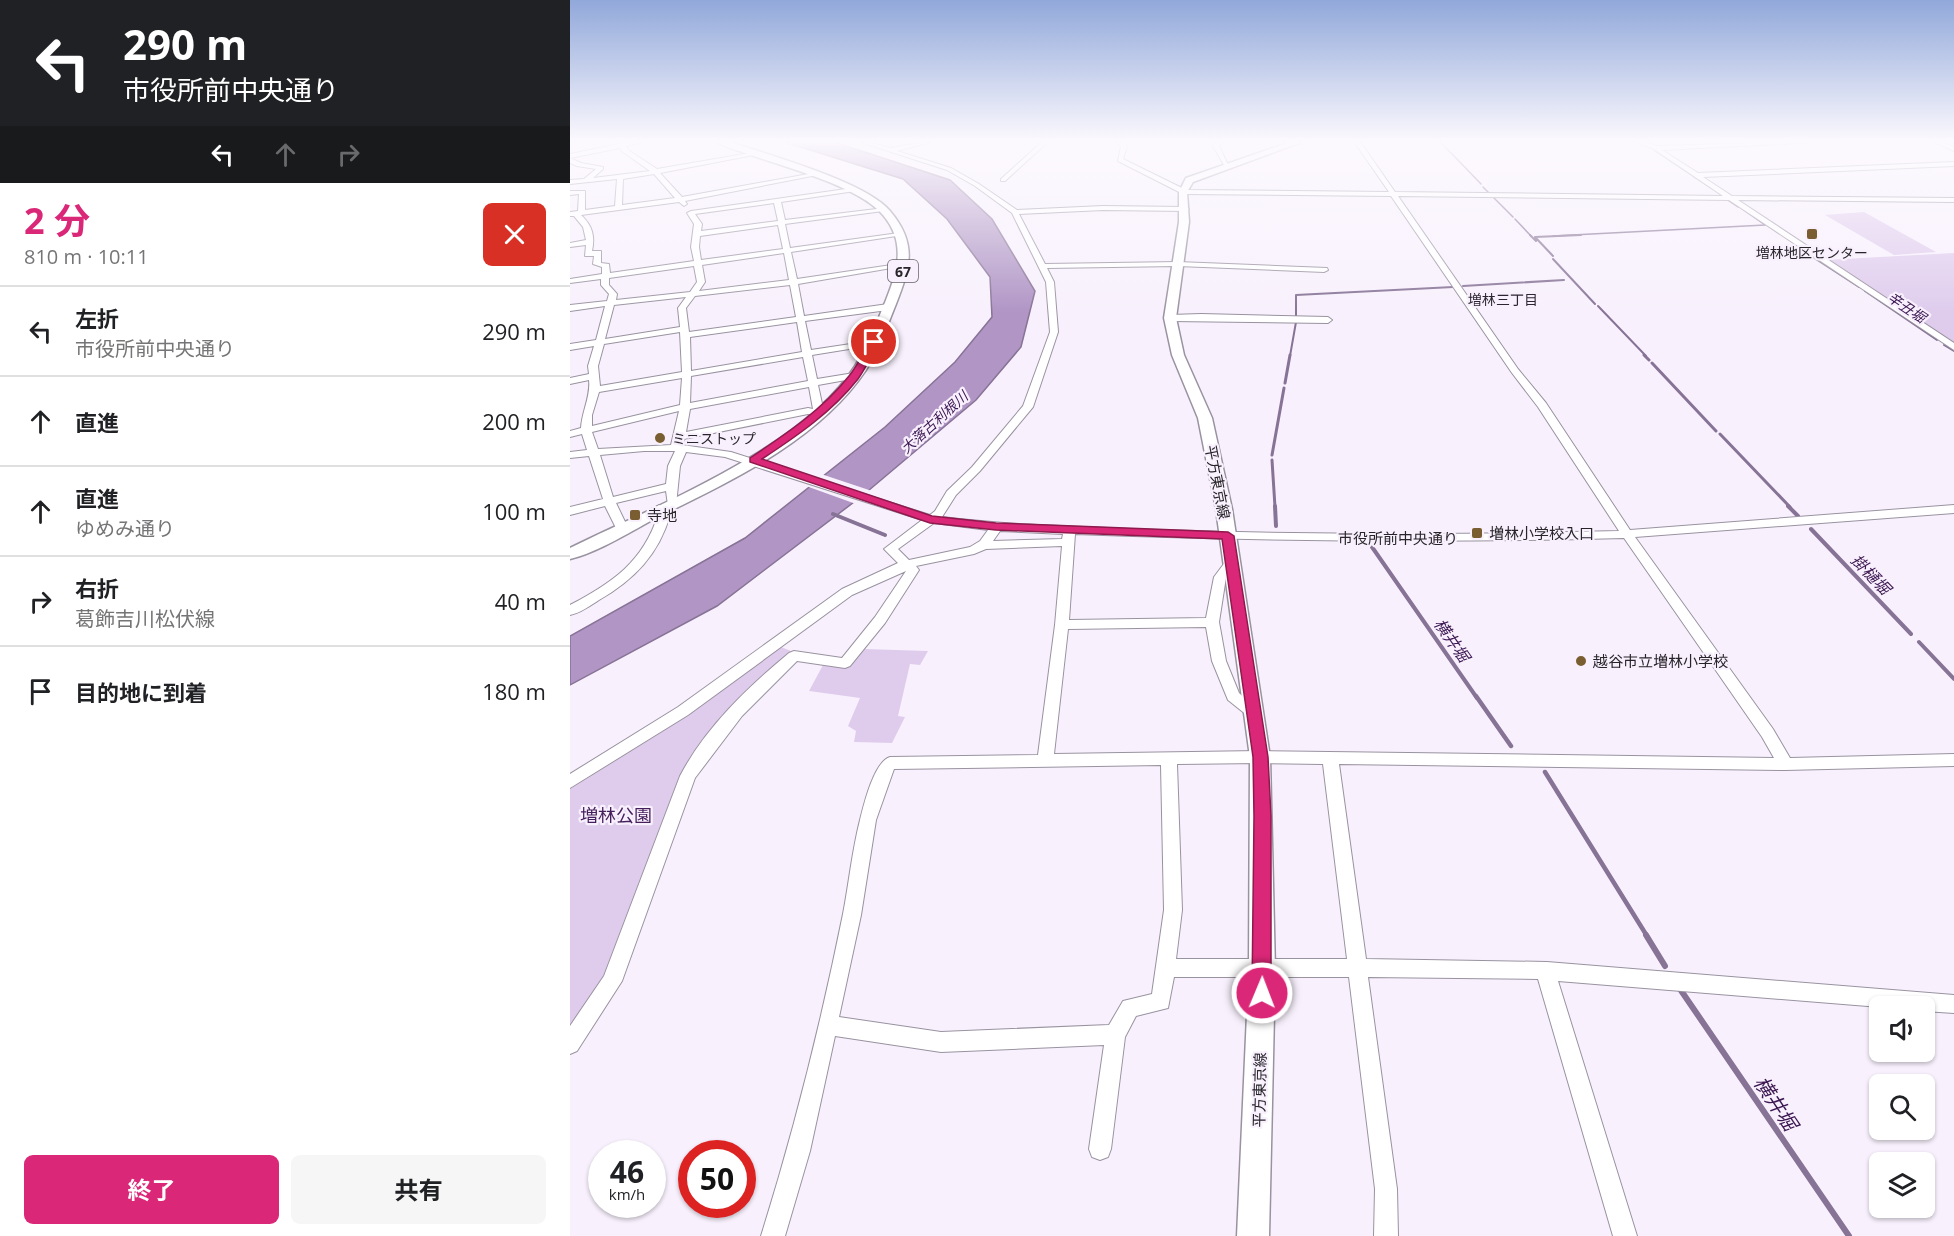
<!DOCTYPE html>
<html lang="ja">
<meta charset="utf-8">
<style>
:root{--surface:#fff;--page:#f6f6f6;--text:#202124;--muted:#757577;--line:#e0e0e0;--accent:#db2777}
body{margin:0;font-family:"Open Sans","Noto Sans JP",sans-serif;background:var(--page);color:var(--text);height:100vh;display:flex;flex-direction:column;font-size:22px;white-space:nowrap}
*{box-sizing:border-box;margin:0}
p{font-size:20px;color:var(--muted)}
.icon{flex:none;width:33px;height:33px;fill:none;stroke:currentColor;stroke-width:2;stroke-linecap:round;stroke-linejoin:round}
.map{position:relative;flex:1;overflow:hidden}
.drawer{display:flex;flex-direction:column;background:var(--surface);width:570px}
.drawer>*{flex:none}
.banner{background:#202124;color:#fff;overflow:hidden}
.buttons{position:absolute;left:1299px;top:996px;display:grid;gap:12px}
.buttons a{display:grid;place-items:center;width:66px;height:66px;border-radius:9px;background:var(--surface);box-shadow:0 2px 4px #0004;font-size:30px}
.speed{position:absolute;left:18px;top:1140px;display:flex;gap:12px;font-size:30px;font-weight:700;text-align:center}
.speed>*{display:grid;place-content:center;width:78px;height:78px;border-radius:50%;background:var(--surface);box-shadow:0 2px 4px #0004;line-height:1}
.speed small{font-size:15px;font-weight:400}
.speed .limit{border:9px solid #d22;background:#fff;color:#111}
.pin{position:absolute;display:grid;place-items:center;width:51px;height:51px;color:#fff;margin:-26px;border:3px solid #fff;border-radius:50%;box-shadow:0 2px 6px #0007}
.me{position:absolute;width:66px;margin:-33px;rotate:1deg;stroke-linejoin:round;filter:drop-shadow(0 0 4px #0008)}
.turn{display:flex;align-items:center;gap:21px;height:126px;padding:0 24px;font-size:27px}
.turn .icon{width:78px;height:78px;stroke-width:2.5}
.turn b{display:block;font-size:42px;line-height:51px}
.lanes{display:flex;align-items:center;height:57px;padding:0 24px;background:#0003;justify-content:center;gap:30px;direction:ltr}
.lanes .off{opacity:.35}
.round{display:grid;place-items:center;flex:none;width:63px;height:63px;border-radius:9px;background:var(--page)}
.head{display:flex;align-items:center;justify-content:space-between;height:102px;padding:0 24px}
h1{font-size:36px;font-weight:700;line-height:45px;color:var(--accent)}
.primary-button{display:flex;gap:12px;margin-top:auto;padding:12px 24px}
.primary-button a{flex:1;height:69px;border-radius:9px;background:var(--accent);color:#fff;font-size:24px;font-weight:700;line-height:69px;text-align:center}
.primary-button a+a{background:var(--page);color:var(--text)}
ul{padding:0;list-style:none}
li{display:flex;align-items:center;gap:18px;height:90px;padding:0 24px;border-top:2px solid var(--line)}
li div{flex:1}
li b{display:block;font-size:22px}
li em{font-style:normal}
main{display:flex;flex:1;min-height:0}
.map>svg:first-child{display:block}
.green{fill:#dfcced}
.water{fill:#b095c5;stroke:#877396;stroke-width:1.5}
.pier{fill:#f8f1fd}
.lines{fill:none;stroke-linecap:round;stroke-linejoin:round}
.stream-far5{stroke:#877396;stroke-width:1.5}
.stream-far4{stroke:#877396;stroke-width:2}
.stream-far3{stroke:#877396;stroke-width:3}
.stream-far2{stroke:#877396;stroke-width:4}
.stream-far1{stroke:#877396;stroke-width:4.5}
.stream{stroke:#877396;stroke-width:6}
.minor-casing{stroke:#9992a0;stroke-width:2}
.major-casing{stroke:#9992a0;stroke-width:3}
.minor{fill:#fff;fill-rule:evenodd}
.major{fill:#fff;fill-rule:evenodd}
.route{fill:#db2777;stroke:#8e194d;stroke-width:1.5}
.poi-dot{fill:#7a5e31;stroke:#f8f1fd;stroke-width:2}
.labels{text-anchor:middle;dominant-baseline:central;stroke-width:4.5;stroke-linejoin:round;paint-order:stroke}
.far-poi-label{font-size:14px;fill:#27242a;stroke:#f8f1fd}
.shield{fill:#f8f1fd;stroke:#666269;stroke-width:1.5}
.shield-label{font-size:14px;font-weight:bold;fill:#27242a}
.far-neighbourhood-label{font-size:14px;fill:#2c2631;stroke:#f8f1fd}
.far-water-label{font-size:14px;font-style:italic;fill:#3d1853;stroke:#f8f1fd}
.street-label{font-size:15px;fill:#27242a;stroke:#f8f1fd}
.poi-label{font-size:15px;fill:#27242a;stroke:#f8f1fd;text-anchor:start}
.water-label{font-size:16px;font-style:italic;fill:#3d1853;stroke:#f8f1fd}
.near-park-label{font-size:18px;fill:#441f5b;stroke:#f8f1fd}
.near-water-label{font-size:20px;font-style:italic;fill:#3d1853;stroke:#f8f1fd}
</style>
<main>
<section class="drawer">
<div class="banner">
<div class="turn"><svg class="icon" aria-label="left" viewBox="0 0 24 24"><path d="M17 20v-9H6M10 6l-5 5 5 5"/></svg><div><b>290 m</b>市役所前中央通り</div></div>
<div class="lanes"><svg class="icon" aria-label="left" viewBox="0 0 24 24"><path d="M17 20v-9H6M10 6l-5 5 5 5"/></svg><svg class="icon off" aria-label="ahead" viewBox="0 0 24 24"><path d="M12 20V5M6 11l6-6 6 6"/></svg><svg class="icon off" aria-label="right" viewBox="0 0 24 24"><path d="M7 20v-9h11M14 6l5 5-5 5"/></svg></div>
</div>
<div class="head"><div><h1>2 分</h1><p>810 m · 10:11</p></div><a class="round" style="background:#d93025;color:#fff"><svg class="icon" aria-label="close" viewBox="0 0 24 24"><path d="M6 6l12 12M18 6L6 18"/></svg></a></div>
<ul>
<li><svg class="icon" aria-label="left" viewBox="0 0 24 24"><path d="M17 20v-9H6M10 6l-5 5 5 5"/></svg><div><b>左折</b><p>市役所前中央通り</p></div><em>290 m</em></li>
<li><svg class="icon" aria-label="ahead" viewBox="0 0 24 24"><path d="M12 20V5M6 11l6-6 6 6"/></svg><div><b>直進</b></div><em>200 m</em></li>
<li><svg class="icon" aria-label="ahead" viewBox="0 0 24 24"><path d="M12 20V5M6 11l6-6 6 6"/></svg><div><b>直進</b><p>ゆめみ通り</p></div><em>100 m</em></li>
<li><svg class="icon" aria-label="right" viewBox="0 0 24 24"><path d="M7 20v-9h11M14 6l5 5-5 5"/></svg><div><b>右折</b><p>葛飾吉川松伏線</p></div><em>40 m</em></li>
<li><svg class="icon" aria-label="arrive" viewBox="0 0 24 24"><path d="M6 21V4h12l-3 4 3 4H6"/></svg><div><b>目的地に到着</b></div><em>180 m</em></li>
</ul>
<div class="primary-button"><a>終了</a><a>共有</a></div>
</section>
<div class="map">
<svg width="1384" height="1236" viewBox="0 0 1384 1236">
<rect width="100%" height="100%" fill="#f8f1fd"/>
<!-- green -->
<path class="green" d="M1294 212 1366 252 1324 255 1255 215Z
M1384 253V344L1255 260Z
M211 647 221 651 185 683 133 741 109 777 31 982 0 1028V789L95 730Z
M295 649 358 651 350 665 340 664 328 716 335 717 322 743 284 742 286 731 278 726 290 698 239 691 253 665 279 666Z"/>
<!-- water -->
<path class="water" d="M208 140H258L380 180 422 219 465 291 451 347 406 400 292 496 147 606 0 685V636L175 538 315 427 385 362 422 317 420 277 377 219 333 179Z"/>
<!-- pier -->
<path class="pier" d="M251 474 302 491 286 504 236 486Z"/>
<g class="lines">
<!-- stream-far5 -->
<path class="stream-far5" d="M868 140 884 156
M1084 150 1122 175
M885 157 911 184
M1123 176 1143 189
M913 187 920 194
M923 197 943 217
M1159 201 1168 207
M1171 208 1195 225
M945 219 961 236
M983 236 1195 225"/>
<!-- stream-far4 -->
<path class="stream-far4" d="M960 235 966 241
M1229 248 1289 287
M983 256 965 237 1011 235
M983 259 1025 304
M893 286 994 280
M1295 291 1367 340
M1028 306 1076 356
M726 318V295L883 287
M1374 345 1384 351
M720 356 726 322"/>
<!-- stream-far3 -->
<path class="stream-far3" d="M1074 355 1079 360
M1082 363 1146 431
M715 383 720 355
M1150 434 1220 507
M702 455 714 388
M702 460 705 507"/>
<!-- stream-far2 -->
<path class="stream-far2" d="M705 506 706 526
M1218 506 1228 516
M263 514 315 535
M1241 529 1341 634
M802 547 907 698
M1349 642 1384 679"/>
<!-- stream-far1 -->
<path class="stream-far1" d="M906 696 941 746
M975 772 1077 936"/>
<!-- stream -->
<path class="stream" d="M1076 935 1095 966
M1110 989 1279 1236"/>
<defs>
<path id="minor" d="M47 140H53L54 143 82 140 56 146 58 150 87 169 186 152 189 154 90 173 112 197 244 173 247 175 115 201 117 204 114 206 109 202 11 215C23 226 25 237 22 251H31V263L39 264 40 273 124 261 121 247 124 224 117 213 121 211 283 188 285 191 211 202 215 220 315 208V210L313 211 215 224 220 248 329 233 333 235 221 252 227 279 335 263 339 265 228 284 234 316 318 304 322 307 318 310 235 321 241 350 307 340 309 342 304 345 242 355 247 379 284 373 287 374V378L248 385 254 413 253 415 238 414 114 439 112 445 161 452 360 515 365 511 377 491 402 467 453 406 480 332 476 282 442 213 405 186 377 170 284 140H292L320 148 368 140 327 151 381 168 409 184 447 210 533 206 615 207 619 209 615 211 533 210 449 214 475 264 608 262 757 268 758 270 754 272 608 266 477 268 484 282 488 332 463 407 410 471 386 495 372 517C445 526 517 527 590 530 743 535 896 535 1049 531L968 407 942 373 821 196 613 194 548 161 551 146 543 140H549L557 146 553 159 616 190 819 192 783 140H789L825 192 1153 196 1084 149 1061 140H1069L1087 146 1288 140 1092 150 1128 173 1384 162V166L1133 177 1162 196 1384 198V202L1168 200 1384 343V350L1159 200 828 196 948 369 976 403 1060 530 1384 505V513L1065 537 1203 729 1220 758 1384 754V766L1215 770 769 764 796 959 977 962 1384 995V1013L1354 1011V1006L1310 1007 988 981 1067 1236H1043L968 979 798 977 827 1189 828 1236H804L805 1189 779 977H604L598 1008 566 1016 555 1037 541 1149 538 1157 530 1160 522 1157 519 1149 534 1045 371 1052 265 1036 240 1151 215 1236H191C224 1131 251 1023 273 914 279 883 282 851 290 820 294 804 304 762 320 757L468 755 485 625 492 546 416 549 404 554 346 566 349 570 315 623 280 666 275 668 227 661 172 716 125 778 52 981 7 1051 0 1054V1026L34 976 110 776C135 728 178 687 219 653L224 651 272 658 305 617 336 571 282 595 118 715 0 788V774L108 707 272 589 328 563 314 549 352 520 155 457 116 452 110 466 106 505H98L96 491 46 503 58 528 52 532 46 528 35 506 0 515V507L33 499 19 456 0 458V452L17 450 12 434 0 437V431L11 428C12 411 21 396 19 380L0 384V378L19 374 18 366 24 346 0 350V344L26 340 35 306 0 311V305L37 301 39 294 31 285V279L0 283V279L32 274V267L23 264 24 256H15L16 245 0 247V243L16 240 13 227 4 216H0V212L8 211 9 194 0 195V191H15V210L45 206 47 179 0 184V180L14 179 26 169 7 166 0 163V158L11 163 33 167V169L23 178 80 171 53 152 50 148 0 158V154L49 144ZM84 174 105 198 52 205 53 179ZM204 203 208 221 131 231 132 224 125 214ZM208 225 213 249 131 260 129 247 130 236ZM214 253 219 280 129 291 135 282 132 265ZM124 266 127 282 120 292 46 300 47 294 39 285V278ZM220 285 226 317 119 332 116 308 125 296ZM116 297 108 308 110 327 35 339 44 305ZM227 322 232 352 121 371 120 337ZM110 332 112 372 30 386 28 366 34 344ZM233 357 238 381 120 403 121 376ZM112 378 110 405 22 426V415L29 392ZM239 387 243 409 238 408 116 432 120 409ZM109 411 101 445 28 449 22 432ZM74 451H105L98 466 96 484 43 497 30 455ZM364 523 418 530 410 541 400 547 339 560 328 549ZM430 531 493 534 492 539 423 541ZM505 534C688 541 870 543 1054 538L1192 737 1204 758 690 751 484 754 498 629 636 627 642 661 658 700 678 716H688L690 712 669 693 656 661 649 622 656 577 666 564 664 561H656L644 577 636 618 499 620ZM690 763 753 764 777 959H606L612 910 607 764ZM591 765 594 910 582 994 553 1001 539 1025 371 1032 269 1017 291 915 306 820 324 769Z
M474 140H480L435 181H431V179Z
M646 140H652L649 146 658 165H654L643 146Z
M1360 140H1367L1384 147V151Z
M631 314 758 317 762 320 758 323 600 321 596 318 600 315Z
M89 505 93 507 100 515C89 554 64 580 29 600 20 606 10 613 0 615V605C42 583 73 562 88 515L83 509Z"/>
<path id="major" d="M144 140H154C195 154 295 181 320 211 348 244 340 268 326 304 317 326 309 350 296 370 249 440 163 480 90 516 63 530 29 552 0 559V548C87 505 232 449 285 366 298 346 307 322 316 300 328 270 336 242 313 215 289 186 214 167 178 154 167 150 153 147 144 140Z
M726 140H737L623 182 617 192 619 222 606 318 614 355 642 418 662 509 700 757 705 970 699 1236H667L679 970 680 757 646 509 628 418 602 355 594 318 609 222V192L616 178Z"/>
</defs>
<!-- minor casing -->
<use href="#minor" class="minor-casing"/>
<!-- major casing -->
<use href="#major" class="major-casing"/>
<!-- minor -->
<use href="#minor" class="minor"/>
<!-- major -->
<use href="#major" class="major"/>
</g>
<!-- sky -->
<linearGradient id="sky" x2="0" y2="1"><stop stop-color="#91a8da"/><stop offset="0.45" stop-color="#fcf9fe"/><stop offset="1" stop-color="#fcf9fe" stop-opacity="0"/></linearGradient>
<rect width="1384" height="313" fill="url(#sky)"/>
<!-- route -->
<path class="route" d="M301 340 309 342C302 354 296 368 288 379 262 412 227 436 192 459L362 516 426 523 658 532 664 536 698 757 701 816V993L698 999 692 1002 685 999 682 993 684 816 683 757 652 539 426 530 360 523 180 462V458C216 434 252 410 279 376 288 365 293 352 301 340Z"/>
<!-- markers -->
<g class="poi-dot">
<rect x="1236" y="228" width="12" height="12" rx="3"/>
<circle cx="90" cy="438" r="6"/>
<rect x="59" y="509" width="12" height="12" rx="3"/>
<rect x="901" y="527" width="12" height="12" rx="3"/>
<circle cx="1011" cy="661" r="6"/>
</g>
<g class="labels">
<!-- far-poi labels -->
<g class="far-poi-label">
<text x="1242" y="252">増林地区センター</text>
<text x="102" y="438" text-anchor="start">ミニストップ</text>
</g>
<!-- shield labels -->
<rect class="shield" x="318" y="260" width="30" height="22" rx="4.5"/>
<g class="shield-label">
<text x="333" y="271">67</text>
</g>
<!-- far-neighbourhood labels -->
<g class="far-neighbourhood-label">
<text x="933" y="299">増林三丁目</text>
</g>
<!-- far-water labels -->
<g class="far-water-label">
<text transform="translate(1337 307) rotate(34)">辛丑堀</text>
<text transform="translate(364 422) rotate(-42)">大落古利根川</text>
</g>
<!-- street labels -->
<g class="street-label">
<text transform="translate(648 482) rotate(79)">平方東京線</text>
<text x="828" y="538">市役所前中央通り</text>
<text transform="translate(689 1090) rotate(-89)">平方東京線</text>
</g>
<!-- poi labels -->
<g class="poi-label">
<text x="77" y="515">寺地</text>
<text x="919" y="533">増林小学校入口</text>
<text x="1023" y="661">越谷市立増林小学校</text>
</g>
<!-- water labels -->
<g class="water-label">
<text transform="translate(1301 574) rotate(46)">掛樋堀</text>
<text transform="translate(882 640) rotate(55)">横井堀</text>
</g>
<!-- near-park labels -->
<g class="near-park-label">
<text x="46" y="815">増林公園</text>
</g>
<!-- near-water labels -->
<g class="near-water-label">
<text transform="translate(1206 1103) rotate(56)">横井堀</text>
</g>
</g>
</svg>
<div class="buttons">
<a><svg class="icon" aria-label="sound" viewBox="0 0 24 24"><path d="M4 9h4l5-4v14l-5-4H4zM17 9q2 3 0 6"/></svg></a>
<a><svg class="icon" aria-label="search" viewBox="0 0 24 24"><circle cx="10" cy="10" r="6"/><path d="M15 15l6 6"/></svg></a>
<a><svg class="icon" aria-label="layers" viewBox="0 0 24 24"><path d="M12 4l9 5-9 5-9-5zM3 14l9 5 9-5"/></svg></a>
</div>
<div class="speed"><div>46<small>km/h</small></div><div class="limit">50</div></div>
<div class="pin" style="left:304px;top:342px;background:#d93025"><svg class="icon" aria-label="arrive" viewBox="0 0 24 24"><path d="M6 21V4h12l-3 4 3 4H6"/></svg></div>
<svg class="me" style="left:692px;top:993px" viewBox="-20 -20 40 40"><circle r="17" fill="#db2777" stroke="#fff" stroke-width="3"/><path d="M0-11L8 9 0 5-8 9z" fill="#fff"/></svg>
</div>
</main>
